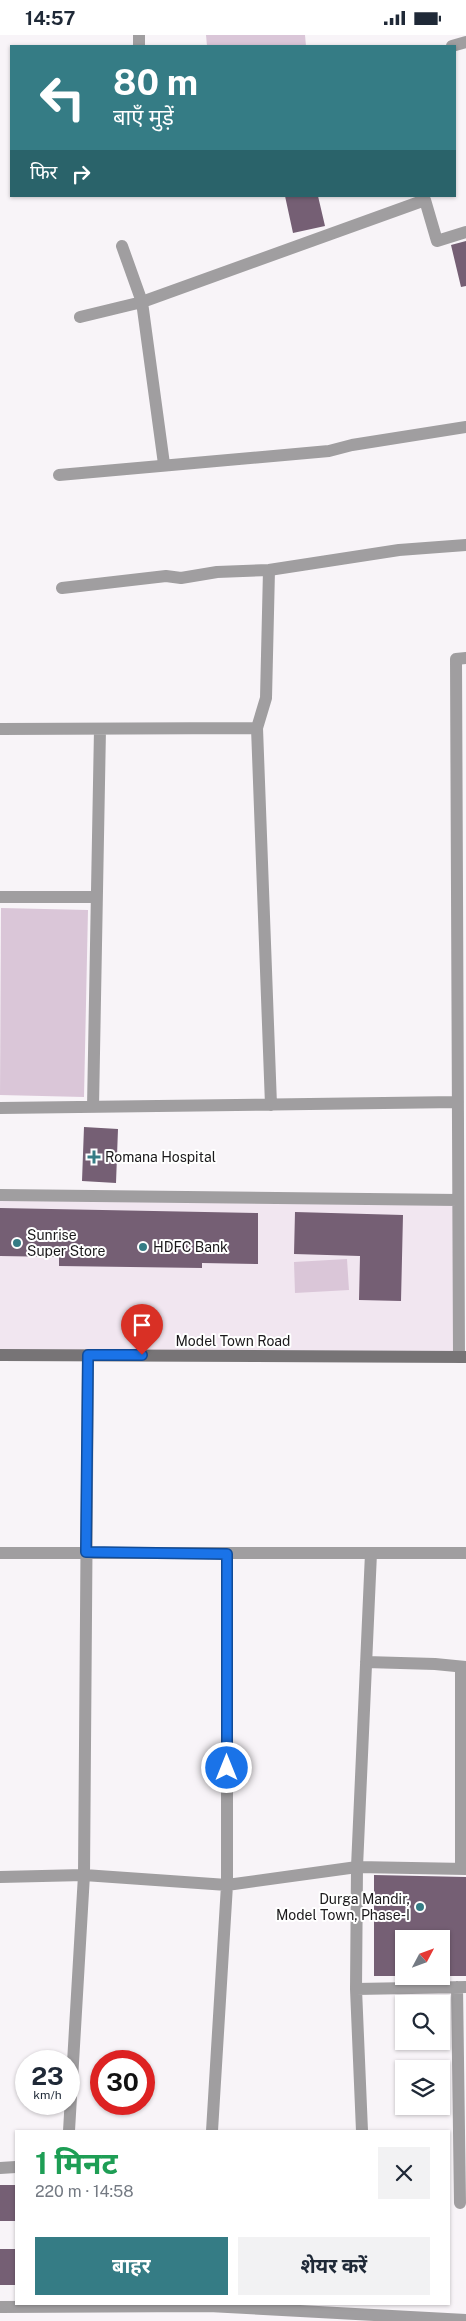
<!DOCTYPE html>
<html lang="hi">
<meta charset="utf-8">
<style>
:root{--surface:#fff;--page:#f2f2f3;--text:#1f2937;--muted:#747a83;--accent:#357c85}
body{margin:0;font-family:"Public Sans","Noto Sans Devanagari",sans-serif;background:var(--page);color:var(--text);height:100vh;display:flex;flex-direction:column;font-size:19px;white-space:nowrap}
*{box-sizing:border-box;margin:0}
p{font-size:16px;color:var(--muted)}
.icon{flex:none;width:28px;height:28px;fill:none;stroke:currentColor;stroke-width:2;stroke-linecap:round;stroke-linejoin:round}
.map{position:relative;flex:1;overflow:hidden}
.side{position:absolute;left:15px;top:2095px;width:435px;height:175px;display:flex;flex-direction:column;background:var(--surface);border-radius:0px;box-shadow:0 1px 4px #0004}
.side>*{flex:none}
.hud{position:absolute;left:10px;top:10px;width:446px;height:152px;border-radius:0px;box-shadow:0 1px 4px #0004;background:#357c85;color:#fff;overflow:hidden}
.needle{width:32px;rotate:49deg}
.buttons{position:absolute;left:395px;top:1895px;display:grid;gap:10px}
.buttons a{display:grid;place-items:center;width:55px;height:55px;border-radius:0px;background:var(--surface);box-shadow:0 1px 4px #0004;font-size:25px}
.speed{position:absolute;left:15px;top:2015px;display:flex;gap:10px;font-size:25px;font-weight:700;text-align:center}
.speed>*{display:grid;place-content:center;width:65px;height:65px;border-radius:50%;background:var(--surface);box-shadow:0 1px 4px #0004;line-height:1}
.speed small{font-size:12px;font-weight:400}
.speed .limit{border:8px solid #d22;background:#fff;color:#111}
.pin{position:absolute;display:grid;place-items:center;width:42px;height:42px;color:#fff;margin:-51px -21px;border-radius:50% 50% 50% 0;rotate:-45deg;box-shadow:0 0 5px #0007}
.pin .icon{rotate:45deg}
.me{position:absolute;width:55px;margin:-28px;rotate:0deg;stroke-linejoin:round;filter:drop-shadow(0 0 4px #0008)}
.turn{display:flex;align-items:center;gap:18px;height:105px;padding:0 20px;font-size:22px}
.turn .icon{width:65px;height:65px;stroke-width:2.5}
.turn b{display:block;font-size:35px;line-height:42px}
.then{display:flex;align-items:center;height:48px;padding:0 20px;background:#0003;gap:10px;font-size:19px}
.round{display:grid;place-items:center;flex:none;width:52px;height:52px;border-radius:0px;background:var(--page)}
.overview{display:flex;align-items:center;justify-content:space-between;height:85px;padding:0 20px}
h1{font-size:30px;font-weight:700;line-height:38px;color:#1e9e55}
.button{display:flex;gap:10px;margin-top:auto;padding:10px 20px}
.button a{flex:1;height:58px;border-radius:0px;background:var(--accent);color:#fff;font-size:20px;font-weight:700;line-height:58px;text-align:center}
.button a+a{background:var(--page);color:var(--text)}
.status{display:flex;justify-content:space-between;align-items:center;height:35px;padding:0 25px;background:var(--surface);direction:ltr}
.status svg{height:14px;fill:currentColor}
.map>svg:first-child{display:block}
.built{fill:#f1e6f0}
.green{fill:#dac6d8}
.building{fill:#755f74}
.lines{fill:none;stroke-linecap:round;stroke-linejoin:round}
.street{stroke:#a09ea0;stroke-width:12}
.secondary{stroke:#777476;stroke-width:12}
.route-casing{stroke:#114b97;stroke-width:12}
.route{stroke:#1a73e8;stroke-width:9}
.poi-dot{fill:#357c85;stroke:#fff;stroke-width:2}
.labels{text-anchor:middle;dominant-baseline:central;stroke-width:4;stroke-linejoin:round;paint-order:stroke}
.poi-label{font-size:14px;fill:#1b191b;stroke:#fff;text-anchor:start}
.street-label{font-size:14px;fill:#1b191b;stroke:#fff}
</style>
<div class="status"><b>14:57</b><svg viewBox="0 0 49 12"><path d="M0 12V9h3v3zM5 12V6h3v6zM10 12V3h3v9zM15 12V0h3v12zM26 1h20v11H26zM47 4h2v5h-2z"/></svg></div>
<div class="map">
<svg width="466" height="2286" viewBox="0 0 466 2286">
<rect width="100%" height="100%" fill="#f8f4f8"/>
<!-- built -->
<path class="built" d="M0 1160 458 1165 459 1322 0 1319Z"/>
<!-- green -->
<path class="green" d="M206 0H305L306 11H207Z
M1 873 88 875 84 1062 0 1060Z
M347 1224 349 1255 295 1258 294 1227Z"/>
<!-- building -->
<path class="building" d="M285 161H318L325 191 293 198Z
M466 206V251L461 252 451 210Z
M84 1092 118 1094 116 1148 82 1146Z
M0 1173 258 1178V1229L202 1228V1233L59 1231V1222L0 1221Z
M295 1177 403 1180 401 1266 359 1265 360 1221 294 1219Z
M374 1840 466 1842V1941H441V1904H404V1941H374Z
M0 2150H16V2186H0Z
M0 2214H16V2250H0Z"/>
<g class="lines">
<!-- street -->
<path class="street" d="M139 11V0
M452 11 466 7
M122 211 142 267 164 429
M80 282 142 267 425 165 437 206 466 197
M59 440 329 416 352 410 466 392
M62 553 166 541 181 543 217 537 269 535 399 515 466 510
M257 693 266 663 269 535
M0 694 257 693 271 1070
M0 862H96
M93 1072 100 694
M0 1073 458 1067
M0 1160 458 1165
M459 1322 456 624 466 623
M0 1518H466
M366 1627 435 1629 466 1632
M461 1633V1834
M0 1842 84 1840 227 1850 357 1832 466 1834
M457 1952 460 2168
M356 1954 466 1952
M69 2096 84 1840 88 1320
M212 2096 227 1850V1519
M362 2096 356 1954 357 1832 371 1518
M0 2133 16 2132
M0 2272 209 2271 466 2285"/>
<!-- secondary -->
<path class="secondary" d="M0 1320 466 1322"/>
</g>
<g class="lines">
<defs>
<path id="route" d="M142 1320H88L86 1517 227 1519V1733"/>
</defs>
<!-- route casing -->
<use href="#route" class="route-casing"/>
<!-- route -->
<use href="#route" class="route"/>
</g>
<!-- markers -->
<g class="poi-dot">
<path d="M91.5 1114.5h5v5h5v5h-5v5h-5v-5h-5v-5h5z"/>
<circle cx="17" cy="1208" r="5"/>
<circle cx="143" cy="1212" r="5"/>
<circle cx="420" cy="1872" r="5"/>
</g>
<g class="labels">
<!-- poi labels -->
<g class="poi-label">
<text x="105" y="1122">Romana Hospital</text>
<text x="27" y="1200">Sunrise<tspan x="27" dy="16">Super Store</tspan></text>
<text x="153" y="1212">HDFC Bank</text>
<text x="410" y="1864" text-anchor="end">Durga Mandir,<tspan x="410" dy="16">Model Town, Phase-I</tspan></text>
</g>
<!-- street labels -->
<g class="street-label">
<text x="233" y="1306">Model Town Road</text>
</g>
</g>
</svg>
<div class="buttons">
<a><svg class="needle" viewBox="-14 -14 28 28"><path d="M0-13l5 13h-10z" fill="#e53935"/><path d="M0 13l5-13h-10z" fill="#747a83"/></svg></a>
<a><svg class="icon" aria-label="search" viewBox="0 0 24 24"><circle cx="10" cy="10" r="6"/><path d="M15 15l6 6"/></svg></a>
<a><svg class="icon" aria-label="layers" viewBox="0 0 24 24"><path d="M12 4l9 5-9 5-9-5zM3 14l9 5 9-5"/></svg></a>
</div>
<div class="speed"><div>23<small>km/h</small></div><div class="limit">30</div></div>
<div class="pin" style="left:142px;top:1320px;background:#d93025"><svg class="icon" aria-label="arrive" viewBox="0 0 24 24"><path d="M6 21V4h12l-3 4 3 4H6"/></svg></div>
<svg class="me" style="left:227px;top:1733px" viewBox="-20 -20 40 40"><circle r="17" fill="#1a73e8" stroke="#fff" stroke-width="3"/><path d="M0-11L8 9 0 5-8 9z" fill="#fff"/></svg>
<div class="hud">
<div class="turn"><svg class="icon" aria-label="left" viewBox="0 0 24 24"><path d="M17 20v-9H6M10 6l-5 5 5 5"/></svg><div><b>80 m</b>बाएँ मुड़ें</div></div>
<div class="then">फिर<svg class="icon" aria-label="right" viewBox="0 0 24 24"><path d="M7 20v-9h11M14 6l5 5-5 5"/></svg></div>
</div>
<section class="side">
<div class="overview"><div><h1>1 मिनट</h1><p>220 m · 14:58</p></div><a class="round"><svg class="icon" aria-label="close" viewBox="0 0 24 24"><path d="M6 6l12 12M18 6L6 18"/></svg></a></div>
<div class="button"><a>बाहर</a><a>शेयर करें</a></div>
</section>
</div>
